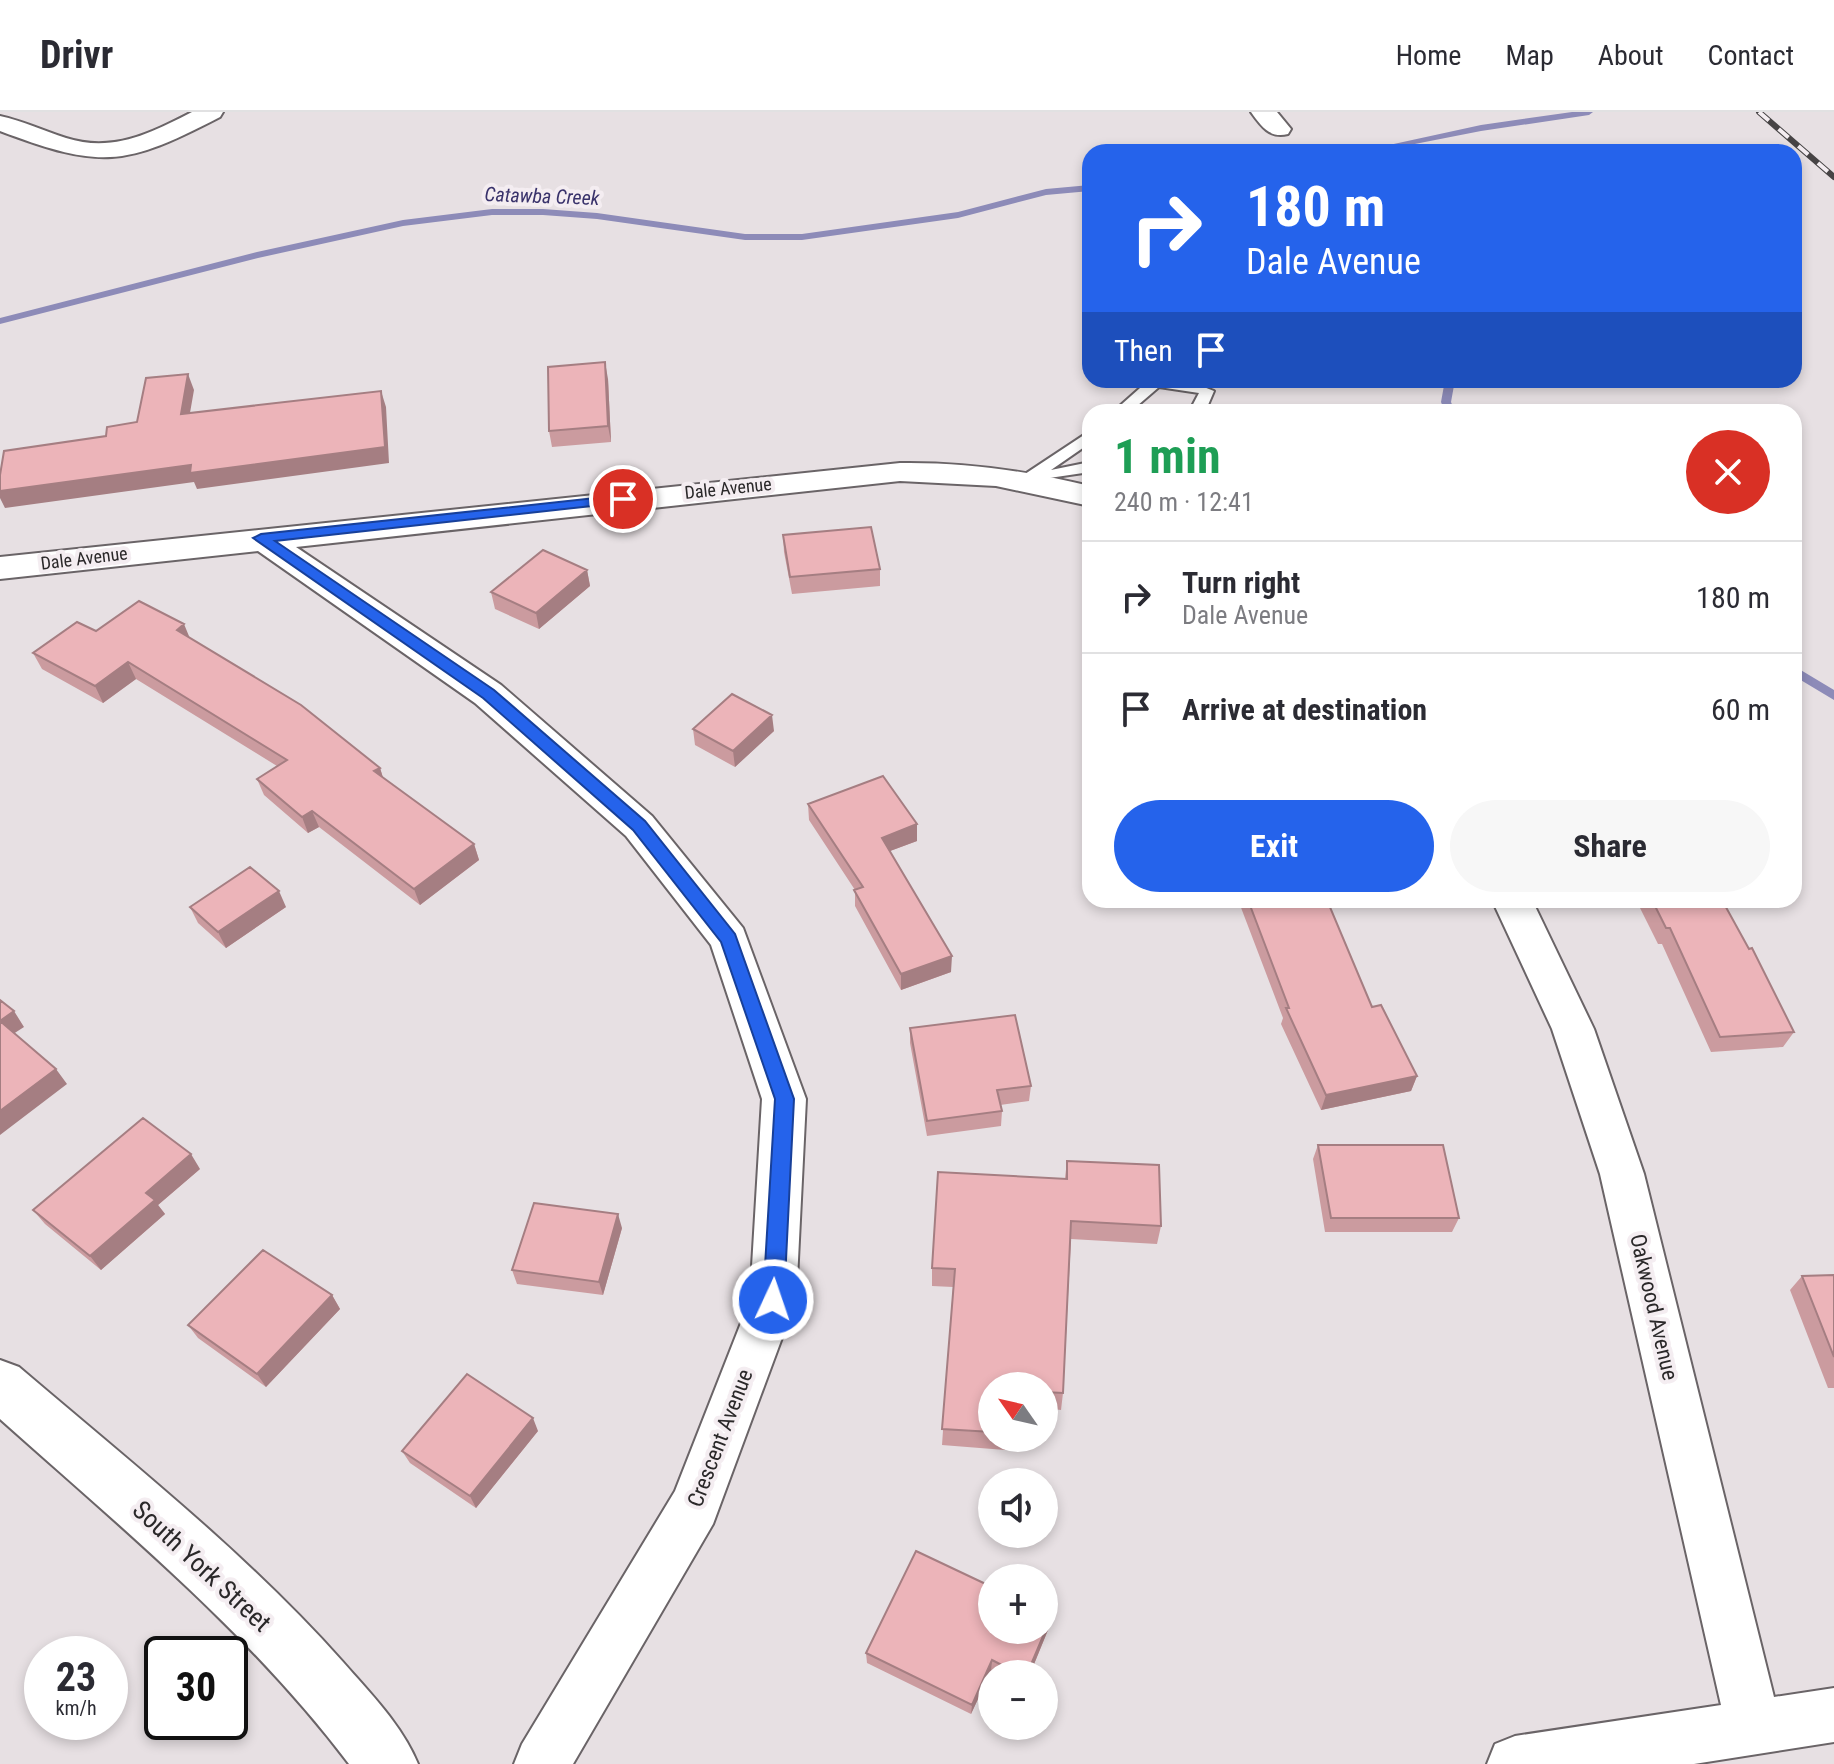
<!DOCTYPE html>
<meta charset="utf-8">
<style>
:root{--surface:#fff;--page:#f7f7f7;--text:#2b2b33;--muted:#7c7c81;--line:#e1e1e2;--accent:#2563eb}
body{margin:0;font-family:"Roboto Condensed",sans-serif;background:var(--page);color:var(--text);height:100vh;display:flex;flex-direction:column;font-size:30px;white-space:nowrap}
*{box-sizing:border-box;margin:0}
p{font-size:26px;color:var(--muted)}
.icon{flex:none;width:44px;height:44px;fill:none;stroke:currentColor;stroke-width:2;stroke-linecap:round;stroke-linejoin:round}
.map{position:relative;flex:1;overflow:hidden}
.sheet{position:absolute;left:1082px;top:292px;width:720px;height:504px;display:flex;flex-direction:column;background:var(--surface);border-radius:24px;box-shadow:0 4px 12px #0003}
.sheet>*{flex:none}
.hud{position:absolute;left:1082px;top:32px;width:720px;height:244px;border-radius:24px;box-shadow:0 4px 12px #0003;background:#2563eb;color:#fff;overflow:hidden}
.needle{width:52px;rotate:304deg}
.buttons{position:absolute;left:978px;top:1260px;display:grid;gap:16px}
.buttons a{display:grid;place-items:center;width:80px;height:80px;border-radius:50%;background:var(--surface);box-shadow:0 4px 12px #0003;font-size:40px}
.speed{position:absolute;left:24px;top:1524px;display:flex;gap:16px;font-size:40px;font-weight:700;text-align:center}
.speed>*{display:grid;place-content:center;width:104px;height:104px;border-radius:50%;background:var(--surface);box-shadow:0 4px 12px #0003;line-height:1}
.speed small{font-size:20px;font-weight:400}
.speed .limit{border:4px solid #111;border-radius:12px;background:#fff;color:#111}
.pin{position:absolute;display:grid;place-items:center;width:68px;height:68px;color:#fff;margin:-34px;border:4px solid #fff;border-radius:50%;box-shadow:0 2px 8px #0007}
.me{position:absolute;width:88px;margin:-44px;rotate:3deg;stroke-linejoin:round;filter:drop-shadow(0 0 6px #0008)}
.turn{display:flex;align-items:center;gap:28px;height:168px;padding:0 32px;font-size:36px}
.turn .icon{width:104px;height:104px;stroke-width:2.5}
.turn b{display:block;font-size:56px;line-height:68px}
.then{display:flex;align-items:center;height:76px;padding:0 32px;background:#0003;gap:16px;font-size:30px}
.round{display:grid;place-items:center;flex:none;width:84px;height:84px;border-radius:42px;background:var(--page)}
.head{display:flex;align-items:center;justify-content:space-between;height:136px;padding:0 32px}
h1{font-size:48px;font-weight:700;line-height:60px;color:#1e9e55}
.primary-button{display:flex;gap:16px;margin-top:auto;padding:16px 32px}
.primary-button a{flex:1;height:92px;border-radius:48px;background:var(--accent);color:#fff;font-size:32px;font-weight:700;line-height:92px;text-align:center}
.primary-button a+a{background:var(--page);color:var(--text)}
ul{padding:0;list-style:none}
li{display:flex;align-items:center;gap:24px;height:112px;padding:0 32px;border-top:2px solid var(--line)}
li div{flex:1}
li b{display:block;font-size:30px}
li em{font-style:normal}
header{display:flex;align-items:center;gap:48px;box-sizing:border-box;height:112px;padding:0 40px;background:var(--surface);border-bottom:2px solid var(--line)}
header strong{font-size:38px}
nav{display:flex;gap:44px;margin-inline-start:auto;font-size:28px}
.map>svg:first-child{display:block}
.lines{fill:none;stroke-linecap:round;stroke-linejoin:round}
.stream{fill:#8d8bb8;fill-rule:evenodd}
.lane-casing{stroke:#6a6467;stroke-width:4}
.street-casing{stroke:#6a6467;stroke-width:4}
.primary-casing{stroke:#6a6467;stroke-width:4}
.lane{fill:#fff;fill-rule:evenodd}
.street{fill:#fff;fill-rule:evenodd}
.primary{fill:#fff;fill-rule:evenodd}
.rail-casing{stroke:#474445;stroke-width:6}
.rail{stroke:#f4edf1;stroke-width:4;stroke-dasharray:13;stroke-linecap:butt}
.wall{fill:#cb9b9f}
.shaded-wall{fill:#a57e82}
.building{fill:#ecb4b9;stroke:#a57e82;stroke-width:2}
.route{fill:#2563eb;stroke:#184099;stroke-width:2}
.labels{text-anchor:middle;dominant-baseline:central;stroke-width:8;stroke-linejoin:round;paint-order:stroke}
.far-street-label{font-size:18px;fill:#2a2829;stroke:#f4edf1}
.far-water-label{font-size:20px;font-style:italic;fill:#39326b;stroke:#f4edf1}
.street-label{font-size:22px;fill:#2a2829;stroke:#f4edf1}
.near-street-label{font-size:26px;fill:#2a2829;stroke:#f4edf1}
</style>
<header>
<strong>Drivr</strong>
<nav><a>Home</a><a>Map</a><a>About</a><a>Contact</a></nav>
</header>
<div class="map">
<svg width="1834" height="1652" viewBox="0 0 1834 1652">
<rect width="100%" height="100%" fill="#e7e0e3"/>
<g class="lines">
<!-- stream -->
<path class="stream" d="M1572 0H1593L1589 3 1481 19 1374 40H1357L1481 13Z
M1090 73V79L1046 83 958 106 802 128H745L597 107 543 103H492L403 114 258 146 0 212V206L257 140 403 108 492 97H543L597 101 745 122H802L958 100 1046 77Z
M1445 268H1455L1451 290 1455 300H1445L1441 290Z
M1794 554 1834 578V588L1794 564Z"/>
<defs>
<path id="lane" d="M1149 268H1186L1214 279 1205 300H1189L1199 281 1159 275 1130 300H1113Z
M1090 319V331L1051 358 1090 350V360L1022 370V364Z"/>
<path id="street" d="M192 0H223L220 5C124 55 101 57 0 19V4C23 9 44 19 66 26 113 41 151 21 192 0Z
M1251 0H1277L1291 17 1288 22C1270 27 1261 14 1251 0Z
M900 351C965 350 1027 359 1090 374V394L996 374 900 369 296 435 501 573 652 704 743 816 806 987 796 1188 713 1412 573 1652H514L522 1632 675 1379 750 1188 762 987 711 833 626 724 475 591 258 439 0 467V445Z
M1492 788H1532L1594 917 1644 1062 1774 1585 1834 1576V1630L1694 1652H1487L1495 1632 1515 1624 1721 1593 1600 1062 1552 917Z"/>
<path id="primary" d="M0 1248 19 1255C130 1350 245 1440 343 1550 370 1581 402 1613 418 1652H349C250 1521 122 1416 0 1307Z"/>
</defs>
<!-- lane casing -->
<use href="#lane" class="lane-casing"/>
<!-- street casing -->
<use href="#street" class="street-casing"/>
<!-- primary casing -->
<use href="#primary" class="primary-casing"/>
<!-- lane -->
<use href="#lane" class="lane"/>
<!-- street -->
<use href="#street" class="street"/>
<!-- primary -->
<use href="#primary" class="primary"/>
<defs>
<path id="rail" d="M1759 0 1834 65"/>
</defs>
<!-- rail casing -->
<use href="#rail" class="rail-casing"/>
<!-- rail -->
<use href="#rail" class="rail"/>
</g>
<!-- wall -->
<path class="wall" d="M608 267 611 330 552 335 549 319Z
M783 423 880 457V474L792 482 784 440Z
M587 458 590 474 539 517 495 497 491 480Z
M96 519 190 526 380 656 383 666 474 732 479 748 420 793 319 715 308 721 264 683 257 667 277 654 136 567 103 591 42 557 33 541Z
M693 617 774 619 735 655 695 633Z
M808 692 917 729 890 739 951 860 901 878 855 794V778L809 708Z
M1241 788H1327L1372 895 1417 964 1411 979 1321 998 1281 912 1283 906 1240 793Z
M1636 788H1722L1794 920 1783 935 1711 940 1662 832H1658Z
M190 795H286L226 836 198 811Z
M910 916 1031 974 1029 989 1000 993 1002 999 1001 1014 927 1024 910 931Z
M1318 1033 1459 1106 1452 1120H1325L1313 1047Z
M1067 1049 1161 1114 1157 1132 1071 1127 1063 1281 1061 1298 1044 1296V1274H992V1326H1006L1005 1338 942 1333 953 1175 932 1174V1156L1065 1066Z
M200 1057 158 1093 165 1102 101 1158 45 1112 33 1098Z
M622 1116 603 1183 517 1172 512 1158Z
M1834 1163V1276H1828L1790 1178 1802 1164Z
M332 1183 340 1197 266 1275 198 1226 188 1213Z
M538 1319 476 1396 410 1351 402 1339Z
M1052 1503 1050 1513 1030 1562H998L991 1559 971 1602 867 1551 866 1541Z"/>
<!-- shaded-wall -->
<path class="shaded-wall" d="M605 250 608 267 611 330 608 314Z
M188 262 194 278 187 318 181 302Z
M381 279 386 295 389 351 197 377 194 370 5 396 0 386V379L191 353Z
M587 458 590 474 539 517 536 501Z
M184 512 191 529 177 518Z
M128 550 136 567 103 591 95 574Z
M772 603 774 619 735 655 733 639Z
M380 656 385 672 374 659Z
M312 699 319 715 308 721 302 705Z
M917 712V729L882 742V726Z
M474 732 479 748 420 793 414 777Z
M279 779 286 795 226 836 218 820Z
M952 844 951 860 901 878V862Z
M14 899 24 915 10 924 0 909Z
M56 957 67 972 0 1023V999Z
M1417 964 1411 979 1321 998 1326 983Z
M191 1042 200 1057 158 1093 165 1102 101 1158 90 1144 146 1081Z
M618 1102 622 1116 603 1183 599 1170Z
M332 1183 340 1197 266 1275 257 1262Z
M533 1306 538 1319 476 1396 470 1384Z
M1052 1503 1050 1513 1030 1562H1027Z
M992 1548 991 1559 971 1602 972 1593Z"/>
<!-- building -->
<path class="building" d="M605 250 608 314 549 319 548 255Z
M188 262 181 302 381 279 385 335 190 361 191 353 0 379V363L4 339 106 324 107 315 137 310 146 266Z
M1304 294 1306 300H1224L1223 295Z
M871 415 880 457 790 465 783 423Z
M543 438 587 458 536 501 491 480Z
M139 489 184 512 177 518 301 593 380 656 374 659 474 732 414 777 312 699 302 705 257 667 287 648 128 550 95 574 33 541 77 510 96 519Z
M732 582 772 603 733 639 693 617Z
M883 664 917 712 882 726 952 844 901 862 854 778 863 775 808 692Z
M250 755 279 779 218 820 190 795Z
M1248 788H1327L1372 895 1381 893 1417 964 1326 983 1286 896H1289Z
M1652 788H1722L1749 837 1752 836 1794 920 1720 925 1670 816H1666Z
M0 888 14 899 0 909Z
M1015 903 1031 974 997 978 1002 999 927 1009 910 916Z
M0 909 56 957 0 999Z
M143 1006 191 1042 146 1081 155 1088 90 1144 33 1098Z
M1318 1033H1443L1459 1106H1331Z
M1067 1049 1159 1053 1161 1114 1071 1109 1063 1281 1044 1280V1274H992V1320L942 1317 955 1157 932 1156 938 1060 1067 1067Z
M534 1091 618 1102 599 1170 512 1158Z
M263 1138 332 1183 257 1262 188 1213Z
M1834 1163V1245L1802 1164Z
M467 1262 533 1306 470 1384 402 1339Z
M916 1439 992 1475V1518H1044V1499L1052 1503 1027 1562H1019L992 1548 972 1593 866 1541Z"/>
<!-- route -->
<path class="route" d="M623 383 628 384V390L275 429 494 578 645 709 735 822 794 987 784 1188 781 1195 773 1198 766 1195 763 1188 775 987 721 830 633 718 483 586 253 426 261 422Z"/>
<g class="labels">
<!-- far-street labels -->
<g class="far-street-label">
<text transform="translate(728 376) rotate(-6)">Dale Avenue</text>
<text transform="translate(84 446) rotate(-7)">Dale Avenue</text>
</g>
<!-- far-water labels -->
<g class="far-water-label">
<text transform="translate(542 84) rotate(2)">Catawba Creek</text>
</g>
<!-- street labels -->
<g class="street-label">
<text transform="translate(1654 1195) rotate(77)">Oakwood Avenue</text>
<text transform="translate(720 1326) rotate(-69)">Crescent Avenue</text>
</g>
<!-- near-street labels -->
<g class="near-street-label">
<text transform="translate(202 1454) rotate(43)">South York Street</text>
</g>
</g>
</svg>
<div class="buttons">
<a><svg class="needle" viewBox="-14 -14 28 28"><path d="M0-13l5 13h-10z" fill="#e53935"/><path d="M0 13l5-13h-10z" fill="#7c7c81"/></svg></a>
<a><svg class="icon" aria-label="sound" viewBox="0 0 24 24"><path d="M4 9h4l5-4v14l-5-4H4zM17 9q2 3 0 6"/></svg></a>
<a>+</a>
<a>−</a>
</div>
<div class="speed"><div>23<small>km/h</small></div><div class="limit">30</div></div>
<div class="pin" style="left:623px;top:387px;background:#d93025"><svg class="icon" aria-label="arrive" viewBox="0 0 24 24"><path d="M6 21V4h12l-3 4 3 4H6"/></svg></div>
<svg class="me" style="left:773px;top:1188px" viewBox="-20 -20 40 40"><circle r="17" fill="#2563eb" stroke="#fff" stroke-width="3"/><path d="M0-11L8 9 0 5-8 9z" fill="#fff"/></svg>
<div class="hud">
<div class="turn"><svg class="icon" aria-label="right" viewBox="0 0 24 24"><path d="M7 20v-9h11M14 6l5 5-5 5"/></svg><div><b>180 m</b>Dale Avenue</div></div>
<div class="then">Then<svg class="icon" aria-label="arrive" viewBox="0 0 24 24"><path d="M6 21V4h12l-3 4 3 4H6"/></svg></div>
</div>
<section class="sheet">
<div class="head"><div><h1>1 min</h1><p>240 m · 12:41</p></div><a class="round" style="background:#d93025;color:#fff"><svg class="icon" aria-label="close" viewBox="0 0 24 24"><path d="M6 6l12 12M18 6L6 18"/></svg></a></div>
<ul>
<li><svg class="icon" aria-label="right" viewBox="0 0 24 24"><path d="M7 20v-9h11M14 6l5 5-5 5"/></svg><div><b>Turn right</b><p>Dale Avenue</p></div><em>180 m</em></li>
<li><svg class="icon" aria-label="arrive" viewBox="0 0 24 24"><path d="M6 21V4h12l-3 4 3 4H6"/></svg><div><b>Arrive at destination</b></div><em>60 m</em></li>
</ul>
<div class="primary-button"><a>Exit</a><a>Share</a></div>
</section>
</div>
